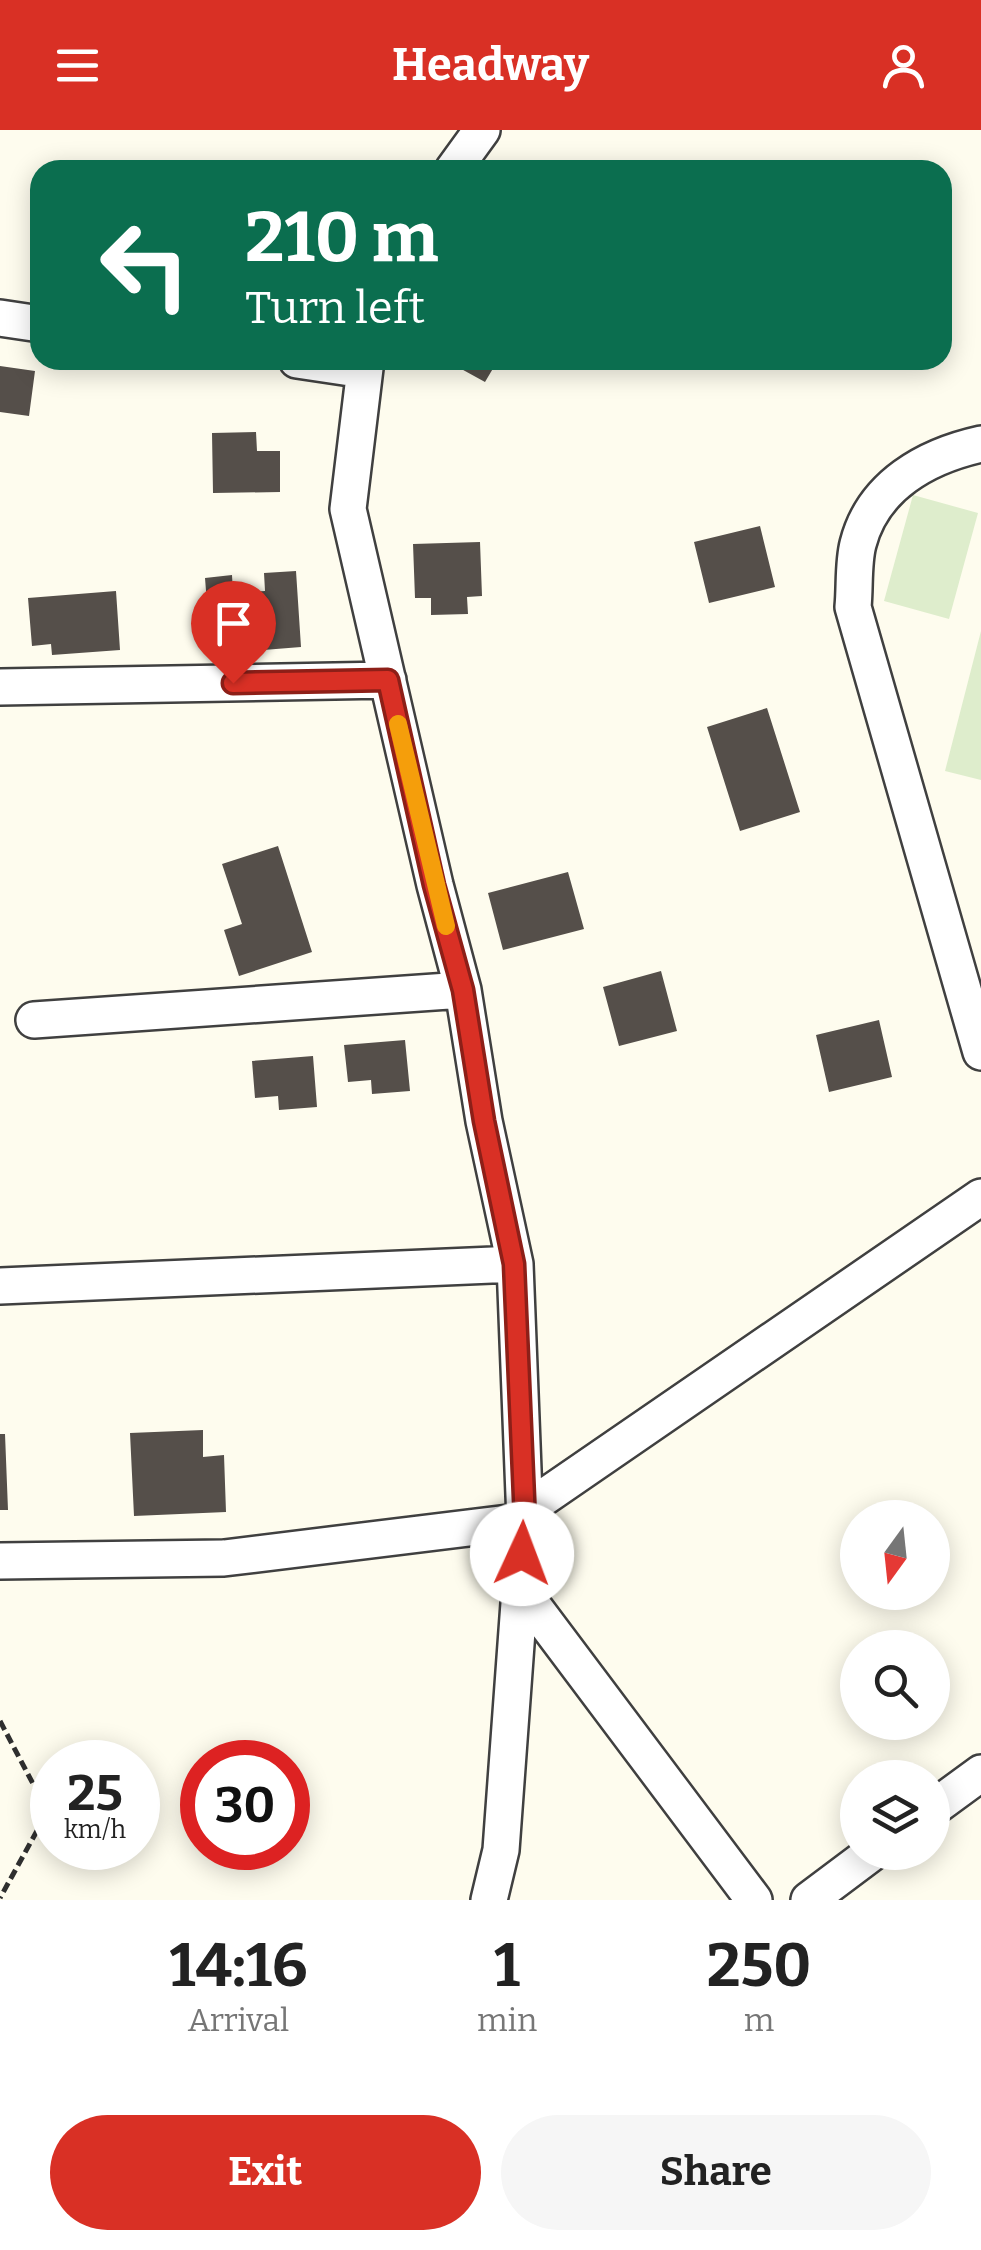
<!DOCTYPE html>
<style>
:root{--surface:#fff;--page:#f6f6f6;--text:#222;--muted:#767676;--accent:#d93025}
body{margin:0;font-family:Bitter,serif;background:var(--page);color:var(--text);height:100vh;display:flex;flex-direction:column;font-size:38px;white-space:nowrap}
*{box-sizing:border-box;margin:0}
p{font-size:32px;color:var(--muted)}
.icon{flex:none;width:55px;height:55px;fill:none;stroke:currentColor;stroke-width:2;stroke-linecap:round;stroke-linejoin:round}
.map{position:relative;height:1770px;overflow:hidden}
.sheet{display:flex;flex-direction:column;background:var(--surface);flex:1}
.sheet>*{flex:none}
.hud{position:absolute;left:30px;top:30px;width:922px;height:210px;border-radius:30px;box-shadow:0 5px 25px #0003;background:#0b6e4f;color:#fff;overflow:hidden}
.needle{width:65px;rotate:195deg}
.controls{position:absolute;left:840px;top:1370px;display:grid;gap:20px}
.controls a{display:grid;place-items:center;width:110px;height:110px;border-radius:50%;background:var(--surface);box-shadow:0 5px 25px #0003;font-size:50px}
.speed{position:absolute;left:30px;top:1610px;display:flex;gap:20px;font-size:50px;font-weight:700;text-align:center}
.speed>*{display:grid;place-content:center;width:130px;height:130px;border-radius:50%;background:var(--surface);box-shadow:0 5px 25px #0003;line-height:1}
.speed small{font-size:25px;font-weight:400}
.speed .limit{border:15px solid #d22;background:#fff;color:#111}
.pin{position:absolute;display:grid;place-items:center;width:85px;height:85px;color:#fff;margin:-102px -42px;border-radius:50% 50% 50% 0;rotate:-45deg;box-shadow:0 0 10px #0007}
.pin .icon{rotate:45deg}
.me{position:absolute;width:110px;margin:-55px;rotate:2deg;stroke-linejoin:round;filter:drop-shadow(0 0 8px #0008)}
.turn{display:flex;align-items:center;gap:35px;height:210px;padding:0 50px;font-size:45px}
.turn .icon{width:130px;height:130px;stroke-width:2.5}
.turn b{display:block;font-size:70px;line-height:85px}
.eta{display:flex;justify-content:space-evenly;align-items:center;height:170px;text-align:center}
.eta b{font-size:60px;font-weight:700;line-height:70px}
.primary-button{display:flex;gap:20px;margin-top:auto;padding:20px 50px}
.primary-button a{flex:1;height:115px;border-radius:60px;background:var(--accent);color:#fff;font-size:40px;font-weight:700;line-height:115px;text-align:center}
.primary-button a+a{background:var(--page);color:var(--text)}
header{display:flex;justify-content:space-between;align-items:center;height:130px;padding:0 50px;background:var(--accent);color:#fff;font-size:45px;font-weight:700}
.map>svg:first-child{display:block}
.pitch{fill:#deedcc}
.building{fill:#554f4a}
.lines{fill:none;stroke-linecap:round;stroke-linejoin:round}
.minor-casing{stroke:#404040;stroke-width:40}
.path{stroke:#2f2f2f;stroke-width:5;stroke-dasharray:10 5;stroke-linecap:butt}
.minor{stroke:#fff;stroke-width:35}
.route-casing{stroke:#8d1f18;stroke-width:25}
.route{stroke:#d93025;stroke-width:18}
.slow{stroke:#f59e0b;stroke-width:18}
</style>
<header><svg class="icon" aria-label="menu" viewBox="0 0 24 24"><path d="M4 6h16M4 12h16M4 18h16"/></svg>Headway<svg class="icon" aria-label="person" viewBox="0 0 24 24"><circle cx="12" cy="8" r="4"/><path d="M4 21q1-7 8-7t8 7"/></svg></header>
<div class="map">
<svg width="981" height="1770" viewBox="0 0 981 1770">
<rect width="100%" height="100%" fill="#fefcee"/>
<!-- pitch -->
<path class="pitch" d="M913 365 978 383 949 489 884 471Z
M981 501V650L945 641Z"/>
<!-- building -->
<path class="building" d="M445 230H498L485 252Z
M0 236 35 241 29 286 0 282Z
M256 302 257 321H280V362L213 363 212 303Z
M760 396 775 457 709 473 694 412Z
M480 412 482 466 467 467 468 484 431 485V468H415L413 414Z
M296 441 301 517 211 524 205 448 232 445 233 463 265 461 264 443Z
M116 461 120 520 52 525 51 514 32 516 28 468Z
M767 578 800 682 740 701 707 597Z
M278 716 312 822 239 846 224 800 242 794 222 734Z
M568 742 584 799 503 820 488 763Z
M661 841 677 901 619 916 603 857Z
M879 890 892 947 829 962 816 905Z
M405 910 410 961 372 964 371 950 348 952 344 915Z
M313 926 317 977 279 980 278 966 255 968 252 931Z
M203 1300V1327L224 1325 226 1382 134 1386 130 1303Z
M0 1304H5L8 1380H0Z"/>
<g class="lines">
<defs>
<path id="minor" d="M453 40 482 0
M0 188 40 194
M297 230 364 240
M366 230 348 379 435 755 463 860 484 991 515 1134 525 1391 501 1720 489 1770
M981 314C927 326 873 355 858 414 853 433 855 457 853 477L981 922
M0 557 388 550
M34 890 463 860
M0 1156 515 1134
M524 1381 981 1067
M0 1431 224 1428 525 1391
M519 1457 754 1770
M932 1679 981 1643
M809 1770 873 1722"/>
</defs>
<!-- minor casing -->
<use href="#minor" class="minor-casing"/>
<!-- path -->
<path class="path" d="M0 1591 41 1669 38 1699 0 1768"/>
<!-- minor -->
<use href="#minor" class="minor"/>
</g>
<g class="lines">
<defs>
<path id="route" d="M233 553 388 550 434 755 463 860 484 991 514 1134 525 1391 522 1424"/>
</defs>
<!-- route casing -->
<use href="#route" class="route-casing"/>
<!-- route -->
<use href="#route" class="route"/>
<!-- slow -->
<path class="slow" d="M398 594 446 796"/>
</g>
</svg>
<div class="controls">
<a><svg class="needle" viewBox="-14 -14 28 28"><path d="M0-13l5 13h-10z" fill="#e53935"/><path d="M0 13l5-13h-10z" fill="#767676"/></svg></a>
<a><svg class="icon" aria-label="search" viewBox="0 0 24 24"><circle cx="10" cy="10" r="6"/><path d="M15 15l6 6"/></svg></a>
<a><svg class="icon" aria-label="layers" viewBox="0 0 24 24"><path d="M12 4l9 5-9 5-9-5zM3 14l9 5 9-5"/></svg></a>
</div>
<div class="speed"><div>25<small>km/h</small></div><div class="limit">30</div></div>
<div class="pin" style="left:233px;top:553px;background:#d93025"><svg class="icon" aria-label="arrive" viewBox="0 0 24 24"><path d="M6 21V4h12l-3 4 3 4H6"/></svg></div>
<svg class="me" style="left:522px;top:1424px" viewBox="-20 -20 40 40"><circle r="19" fill="#fff"/><path d="M0-13L10 11 0 6-10 11z" fill="#d93025"/></svg>
<div class="hud">
<div class="turn"><svg class="icon" aria-label="left" viewBox="0 0 24 24"><path d="M17 20v-9H6M10 6l-5 5 5 5"/></svg><div><b>210 m</b>Turn left</div></div>
</div>
</div>
<section class="sheet">
<div class="eta">
<div><b>14:16</b><p>Arrival</p></div>
<div><b>1</b><p>min</p></div>
<div><b>250</b><p>m</p></div>
</div>
<div class="primary-button"><a>Exit</a><a>Share</a></div>
</section>
